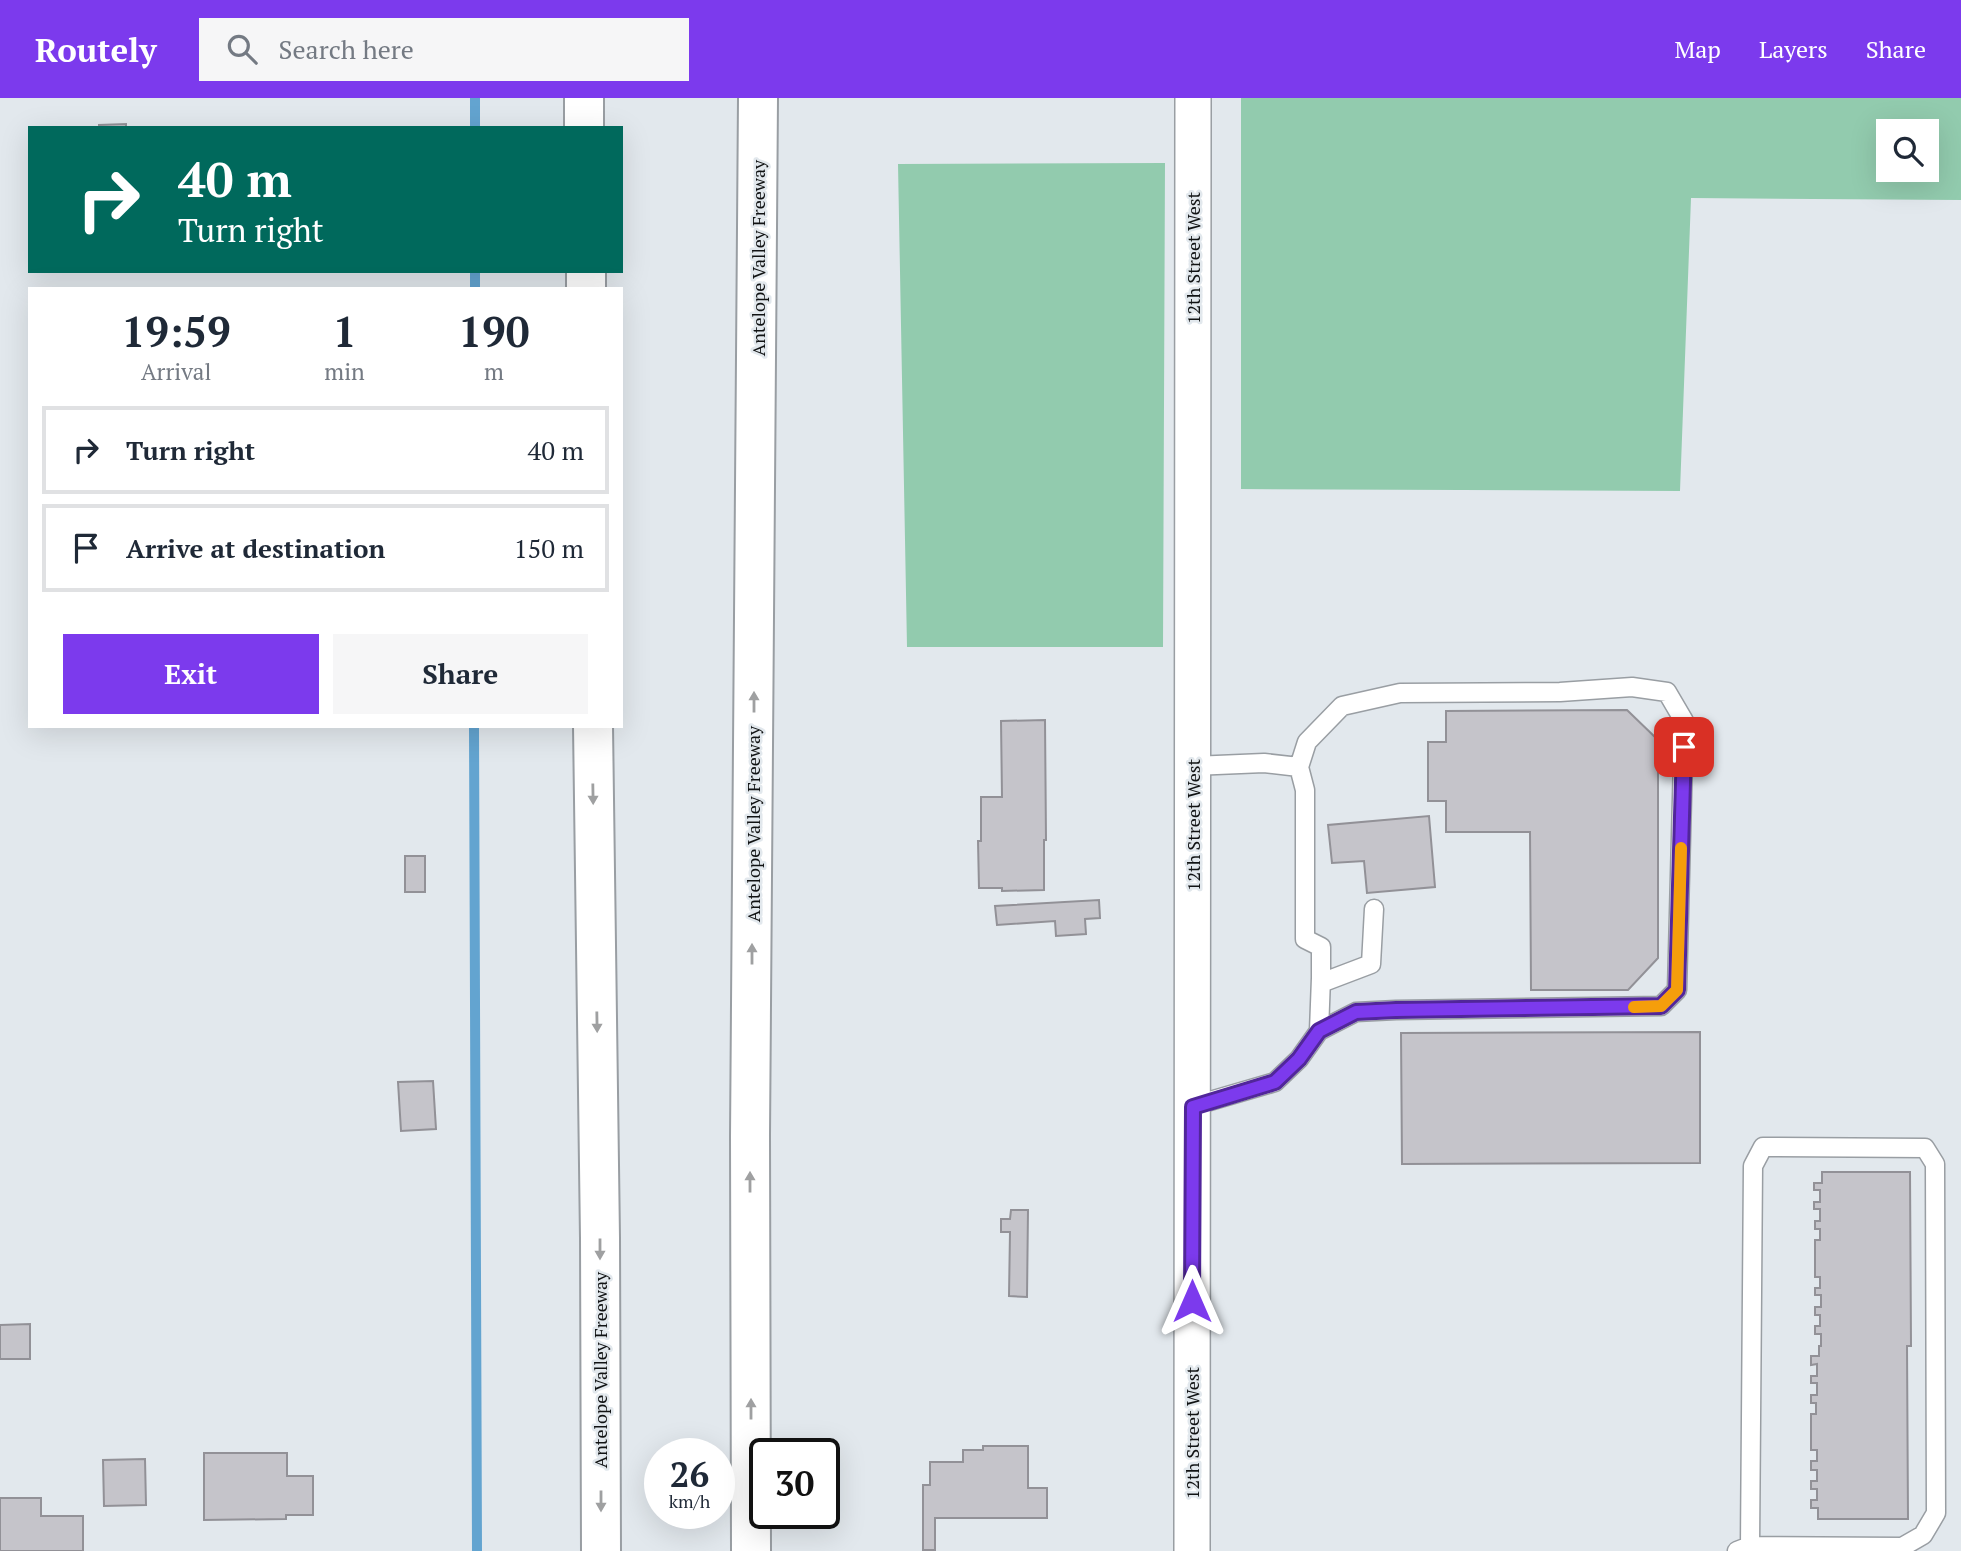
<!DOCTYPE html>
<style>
:root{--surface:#fff;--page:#f6f6f7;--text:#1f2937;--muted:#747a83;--line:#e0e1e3;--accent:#7c3aed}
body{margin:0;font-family:"PT Serif",serif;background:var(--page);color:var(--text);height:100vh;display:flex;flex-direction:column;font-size:26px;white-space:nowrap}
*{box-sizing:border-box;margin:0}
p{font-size:23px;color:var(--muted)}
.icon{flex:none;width:38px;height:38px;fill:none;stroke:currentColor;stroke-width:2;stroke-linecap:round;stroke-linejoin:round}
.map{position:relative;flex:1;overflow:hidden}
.sheet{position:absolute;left:28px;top:189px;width:595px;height:441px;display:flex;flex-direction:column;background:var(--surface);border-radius:0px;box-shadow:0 7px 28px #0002}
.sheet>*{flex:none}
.hud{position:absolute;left:28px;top:28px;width:595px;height:147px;border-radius:0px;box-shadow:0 7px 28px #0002;background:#00695c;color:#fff;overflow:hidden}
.fabs{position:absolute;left:1876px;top:21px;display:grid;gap:14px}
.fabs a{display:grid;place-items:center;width:63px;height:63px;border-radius:0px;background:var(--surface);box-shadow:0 7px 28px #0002;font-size:35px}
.speed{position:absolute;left:644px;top:1340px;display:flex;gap:14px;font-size:35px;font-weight:700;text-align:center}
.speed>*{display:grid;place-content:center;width:91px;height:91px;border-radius:50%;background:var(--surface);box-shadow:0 7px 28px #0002;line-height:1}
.speed small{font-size:18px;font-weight:400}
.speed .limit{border:4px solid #111;border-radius:10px;background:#fff;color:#111}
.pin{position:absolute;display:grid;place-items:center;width:60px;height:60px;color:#fff;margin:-30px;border-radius:14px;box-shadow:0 4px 10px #0006}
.me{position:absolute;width:77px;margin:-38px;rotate:0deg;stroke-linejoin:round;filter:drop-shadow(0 0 5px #0008)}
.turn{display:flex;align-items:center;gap:24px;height:147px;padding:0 35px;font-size:32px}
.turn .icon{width:91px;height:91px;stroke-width:2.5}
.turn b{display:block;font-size:49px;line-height:60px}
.eta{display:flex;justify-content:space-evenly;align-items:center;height:119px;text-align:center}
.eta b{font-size:42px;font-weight:700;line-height:49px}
.button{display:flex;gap:14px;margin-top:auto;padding:14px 35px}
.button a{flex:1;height:80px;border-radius:0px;background:var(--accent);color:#fff;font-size:28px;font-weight:700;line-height:80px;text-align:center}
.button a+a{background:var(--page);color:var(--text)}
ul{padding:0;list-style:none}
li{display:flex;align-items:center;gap:21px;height:88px;margin:0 14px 10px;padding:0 21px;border:4px solid var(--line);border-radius:0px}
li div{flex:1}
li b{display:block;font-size:26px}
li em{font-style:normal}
header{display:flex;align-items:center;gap:42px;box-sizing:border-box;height:98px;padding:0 35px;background:var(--accent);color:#fff}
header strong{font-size:33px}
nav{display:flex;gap:38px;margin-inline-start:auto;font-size:24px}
.search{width:490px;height:63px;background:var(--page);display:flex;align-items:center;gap:18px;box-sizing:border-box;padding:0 24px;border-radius:0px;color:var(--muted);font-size:26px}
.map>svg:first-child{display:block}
.green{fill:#92cbae;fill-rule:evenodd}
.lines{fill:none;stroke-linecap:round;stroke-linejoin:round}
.stream{stroke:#63a4d0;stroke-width:10}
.building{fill:#c5c4ca;stroke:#929197;stroke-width:2}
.lane-casing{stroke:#999ea3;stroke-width:21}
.street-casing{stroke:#999ea3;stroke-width:38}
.highway-casing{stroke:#999ea3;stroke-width:42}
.lane{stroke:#fff;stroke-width:18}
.street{stroke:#fff;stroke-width:35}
.highway{stroke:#fff;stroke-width:38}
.oneway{fill:#9fa0a1}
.route-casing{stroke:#51269a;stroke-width:18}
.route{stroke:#7c3aed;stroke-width:12}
.slow{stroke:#f59e0b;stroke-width:12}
.labels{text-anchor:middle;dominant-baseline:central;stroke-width:5;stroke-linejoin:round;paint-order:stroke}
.street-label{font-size:18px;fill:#101213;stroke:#e2e8ed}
</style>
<header>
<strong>Routely</strong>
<div class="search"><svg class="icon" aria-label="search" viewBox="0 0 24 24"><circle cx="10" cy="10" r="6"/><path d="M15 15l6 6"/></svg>Search here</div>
<nav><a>Map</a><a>Layers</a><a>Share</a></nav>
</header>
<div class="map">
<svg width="1961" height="1453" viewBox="0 0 1961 1453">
<rect width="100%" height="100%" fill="#e2e8ed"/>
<!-- green -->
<path class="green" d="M1241 0H1961V102L1691 100 1680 393 1241 391ZM1888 33H1927V72H1888Z
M1165 65 1163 549H907L898 66Z"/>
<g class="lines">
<!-- stream -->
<path class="stream" d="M475 30V0
M475 191V173
M474 628 477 1453"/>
</g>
<!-- building -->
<path class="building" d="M126 26V30H99V27Z
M1627 612 1658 642V860L1628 892H1531L1530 734H1446V703H1428V644H1446V613Z
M1045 622 1046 742H1044V792L1002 793V790H979L978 743H981V699H1002L1001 623Z
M1429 718 1435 789 1367 795 1364 763 1332 765 1328 727Z
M405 758H425V794H405Z
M1099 802 1100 820 1085 821 1086 836 1056 838 1055 823 997 827 995 808Z
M1700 934V1065L1402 1066 1401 935Z
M433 983 436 1031 401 1033 398 984Z
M1822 1074H1910L1911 1248H1907L1908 1421H1818V1410H1811V1402H1817V1391H1811V1383H1817V1372H1811V1363H1817V1352H1811V1316H1816V1305H1811V1297H1817V1285H1811V1278H1817V1266L1811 1267V1258H1819V1248H1821V1236H1815V1228H1820V1217H1815V1209H1821V1197H1815V1190H1820V1179H1815V1142H1820V1131H1815V1123H1820V1111H1814V1104H1820V1092H1814V1085H1822Z
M1011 1112H1028L1027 1199 1009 1198 1010 1134H1001V1121H1010Z
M30 1226V1261H0V1227Z
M983 1348H1028V1390H1047V1420H935V1452H923V1387H930V1364H963V1352H983Z
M204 1355H287V1378H313V1417H286V1421L204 1422Z
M145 1361 146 1407 104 1408 103 1362Z
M0 1400H41V1418H83V1453H0Z"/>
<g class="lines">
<defs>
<path id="lane" d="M1193 668 1264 665 1299 669
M1319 933 1321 880
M1193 1008 1275 984 1299 961 1319 933 1356 914 1396 912 1661 908 1677 892 1684 623 1667 594 1632 589 1560 594 1400 595 1342 608 1307 644 1299 669 1305 692V841L1321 849V885L1371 866 1374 811
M1737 1453 1750 1448 1902 1449 1923 1437 1936 1415 1935 1066 1925 1050 1763 1049 1753 1068 1750 1448"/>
<path id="street" d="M1192 1453 1193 0"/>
<path id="highway" d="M584 0V30
M586 173V191
M593 628 600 1140 601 1453
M751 1453 750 1038 758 0"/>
</defs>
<!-- lane casing -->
<use href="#lane" class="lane-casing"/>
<!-- street casing -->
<use href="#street" class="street-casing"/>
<!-- highway casing -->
<use href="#highway" class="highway-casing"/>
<!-- lane -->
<use href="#lane" class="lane"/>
<!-- street -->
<use href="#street" class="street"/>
<!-- highway -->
<use href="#highway" class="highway"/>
</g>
<!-- one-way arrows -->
<defs><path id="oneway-solid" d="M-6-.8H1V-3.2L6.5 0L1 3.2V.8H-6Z" transform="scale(1.75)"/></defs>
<g class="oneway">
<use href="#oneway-solid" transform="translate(754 604) rotate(-90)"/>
<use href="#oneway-solid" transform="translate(593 696) rotate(89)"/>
<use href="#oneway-solid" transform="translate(752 856) rotate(-90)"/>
<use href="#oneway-solid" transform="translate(597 924) rotate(89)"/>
<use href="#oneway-solid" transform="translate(750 1084) rotate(-90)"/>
<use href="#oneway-solid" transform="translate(600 1151) rotate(90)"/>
<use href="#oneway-solid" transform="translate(751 1311) rotate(-90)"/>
<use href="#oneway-solid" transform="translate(601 1403) rotate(90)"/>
</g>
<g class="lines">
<defs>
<path id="route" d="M1192 1203 1193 1009 1275 984 1299 961 1319 933 1356 914 1396 912 1661 908 1677 892 1684 649"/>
</defs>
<!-- route casing -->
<use href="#route" class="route-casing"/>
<!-- route -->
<use href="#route" class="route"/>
<!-- slow -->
<path class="slow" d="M1634 909 1661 908 1677 892 1681 750"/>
</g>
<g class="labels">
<!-- street labels -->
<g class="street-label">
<text transform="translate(758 160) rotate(-90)">Antelope Valley Freeway</text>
<text transform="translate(1193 160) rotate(-90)">12th Street West</text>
<text transform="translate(753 726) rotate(-90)">Antelope Valley Freeway</text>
<text transform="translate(1193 727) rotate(-90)">12th Street West</text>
<text transform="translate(600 1272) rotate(-90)">Antelope Valley Freeway</text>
<text transform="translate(1192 1335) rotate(-90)">12th Street West</text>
</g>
</g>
</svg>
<div class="fabs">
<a><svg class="icon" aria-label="search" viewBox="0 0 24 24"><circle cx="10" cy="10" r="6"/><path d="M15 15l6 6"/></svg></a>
</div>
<div class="speed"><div>26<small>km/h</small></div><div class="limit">30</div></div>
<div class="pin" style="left:1684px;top:649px;background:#d93025"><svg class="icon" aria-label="arrive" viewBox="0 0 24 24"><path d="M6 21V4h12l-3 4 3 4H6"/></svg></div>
<svg class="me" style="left:1192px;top:1203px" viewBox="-20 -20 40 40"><path d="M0-17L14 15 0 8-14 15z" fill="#7c3aed" stroke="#fff" stroke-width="4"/></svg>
<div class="hud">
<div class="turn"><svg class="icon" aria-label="right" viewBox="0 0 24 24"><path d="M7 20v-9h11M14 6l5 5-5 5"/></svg><div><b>40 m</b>Turn right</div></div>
</div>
<section class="sheet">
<div class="eta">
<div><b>19:59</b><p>Arrival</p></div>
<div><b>1</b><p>min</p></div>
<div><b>190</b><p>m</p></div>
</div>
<ul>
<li><svg class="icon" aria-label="right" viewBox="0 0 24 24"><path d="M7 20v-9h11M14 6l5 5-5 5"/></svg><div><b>Turn right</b></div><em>40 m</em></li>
<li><svg class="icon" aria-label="arrive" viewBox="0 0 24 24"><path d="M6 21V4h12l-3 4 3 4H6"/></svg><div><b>Arrive at destination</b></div><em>150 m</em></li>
</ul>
<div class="button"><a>Exit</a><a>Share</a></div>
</section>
</div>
